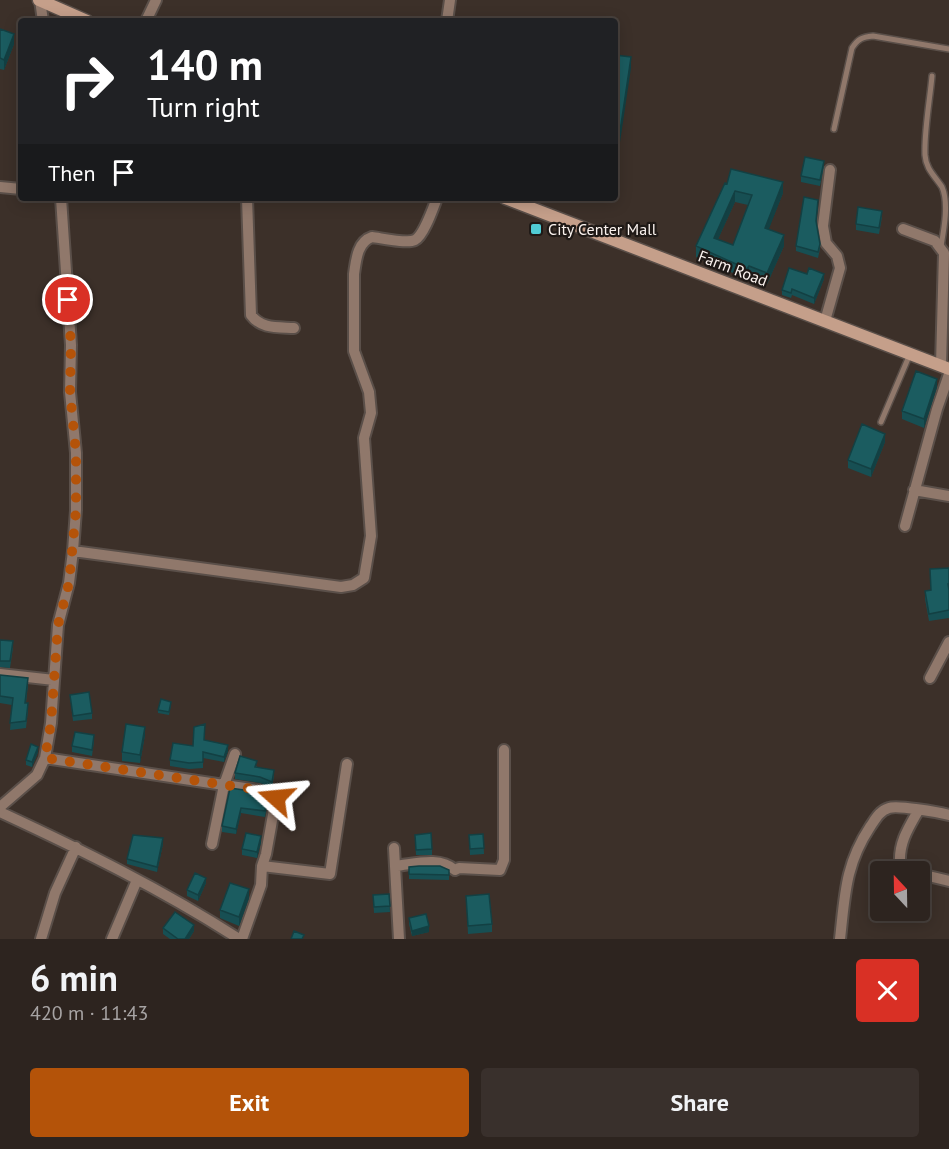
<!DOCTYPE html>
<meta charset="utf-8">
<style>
:root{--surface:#2d241f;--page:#39302c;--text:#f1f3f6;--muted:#a7a4a4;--line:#48413d;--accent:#b45309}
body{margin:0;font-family:"PT Sans",sans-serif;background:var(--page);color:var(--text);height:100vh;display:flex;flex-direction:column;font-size:22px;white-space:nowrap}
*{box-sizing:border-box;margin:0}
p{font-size:20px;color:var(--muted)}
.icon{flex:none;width:33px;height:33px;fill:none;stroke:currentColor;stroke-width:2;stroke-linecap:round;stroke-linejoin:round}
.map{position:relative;height:939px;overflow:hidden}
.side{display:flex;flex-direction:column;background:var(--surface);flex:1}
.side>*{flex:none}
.guide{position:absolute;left:18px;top:18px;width:600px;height:183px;border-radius:6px;box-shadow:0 3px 15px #0003,0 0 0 2px var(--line);background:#202124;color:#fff;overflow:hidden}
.needle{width:39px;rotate:338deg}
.controls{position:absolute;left:870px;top:861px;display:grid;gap:12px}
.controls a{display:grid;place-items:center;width:60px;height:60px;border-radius:6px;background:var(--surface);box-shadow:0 3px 15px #0003,0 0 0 2px var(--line);font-size:30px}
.pin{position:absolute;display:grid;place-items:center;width:51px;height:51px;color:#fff;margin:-26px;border:3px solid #fff;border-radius:50%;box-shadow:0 2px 6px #0007}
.me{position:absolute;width:66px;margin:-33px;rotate:288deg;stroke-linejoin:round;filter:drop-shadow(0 0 4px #0008)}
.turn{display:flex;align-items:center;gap:21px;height:126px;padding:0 30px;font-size:27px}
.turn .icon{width:78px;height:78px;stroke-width:2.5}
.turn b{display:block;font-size:42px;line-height:51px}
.then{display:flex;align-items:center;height:57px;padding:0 30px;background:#0003;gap:12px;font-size:22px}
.round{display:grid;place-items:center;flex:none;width:63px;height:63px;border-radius:6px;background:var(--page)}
.headline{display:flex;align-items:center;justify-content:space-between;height:102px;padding:0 30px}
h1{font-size:36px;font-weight:700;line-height:45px}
.action{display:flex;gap:12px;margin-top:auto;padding:12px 30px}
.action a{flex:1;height:69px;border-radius:6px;background:var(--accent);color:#fff;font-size:24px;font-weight:700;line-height:69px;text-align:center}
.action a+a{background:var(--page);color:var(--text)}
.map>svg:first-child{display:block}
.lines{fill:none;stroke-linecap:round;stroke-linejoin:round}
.service-casing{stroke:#5a4f49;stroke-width:8}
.minor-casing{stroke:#5a4f49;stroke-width:14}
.secondary-casing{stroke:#5a4f49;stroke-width:15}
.service{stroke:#90786b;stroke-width:5}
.minor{stroke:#90786b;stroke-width:10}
.secondary{stroke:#c59f8a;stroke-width:12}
.wall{fill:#174f53;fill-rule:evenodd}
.shaded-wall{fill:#134043}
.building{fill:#1b5c60;stroke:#134043;stroke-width:1.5;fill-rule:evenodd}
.route{stroke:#b45309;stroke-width:10;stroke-dasharray:0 18}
.poi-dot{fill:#51ccd4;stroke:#1f1916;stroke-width:2}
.labels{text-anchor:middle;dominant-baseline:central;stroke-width:4.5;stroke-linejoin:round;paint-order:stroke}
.poi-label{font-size:16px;fill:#faf2ee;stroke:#1f1916;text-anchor:start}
.street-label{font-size:16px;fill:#faf2ee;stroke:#1f1916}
</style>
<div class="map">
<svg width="949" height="939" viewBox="0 0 949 939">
<rect width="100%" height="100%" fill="#3c3029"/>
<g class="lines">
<defs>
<path id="service" d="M932 76C930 99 924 131 925 155 926 169 934 175 942 187 949 203 944 229 941 246
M834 129 852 48C858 39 862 37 873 36L949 49
M881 422 910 354"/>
<path id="minor" d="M40 0 43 21
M146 21 156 0
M447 21 450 0
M0 187 21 189
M247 198 251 315C261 329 277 327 294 328
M903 229 935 241 944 253 941 365
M825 321 840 268 837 256 826 243 823 226 830 170
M914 490 949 496
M905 526 937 409 949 374
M73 551 341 587 353 585 364 578 371 536 364 438 371 413 369 392 354 351V274C356 261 357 242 372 237 381 238 407 244 415 240 424 235 433 208 437 198
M0 674 54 680
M930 678 949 642
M235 754 224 785 259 790 276 798 266 854 262 866
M45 758 224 785 212 844
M0 807 37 775 45 758 51 723 58 625 69 583 73 551 76 510V453L70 392 71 345 61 198
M0 812C82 850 163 890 239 939
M394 848 399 939
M395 866C415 864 439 856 455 870L459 868 500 870 504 860V750
M910 872 900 862C899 842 909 827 918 811
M920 874 949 881
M41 939 55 893 76 847
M112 939 137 880
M242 939 261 885 262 866 330 874 347 764
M840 939C845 895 845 865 870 827 875 820 879 811 889 808 897 805 938 812 949 815"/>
<path id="secondary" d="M39 0 87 21
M505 198 949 369"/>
</defs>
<!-- service casing -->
<use href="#service" class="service-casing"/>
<!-- minor casing -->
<use href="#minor" class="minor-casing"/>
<!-- secondary casing -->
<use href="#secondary" class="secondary-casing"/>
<!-- service -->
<use href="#service" class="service"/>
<!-- minor -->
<use href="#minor" class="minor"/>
<!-- secondary -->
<use href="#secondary" class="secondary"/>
</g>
<!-- wall -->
<path class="wall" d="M0 29 14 44 4 70 0 69Z
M824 166 820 186 801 182V176Z
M725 183 783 193 768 230 784 246 767 284 749 277 747 279 696 257V246ZM735 202 748 205 733 245 718 239Z
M818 206 816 223 820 249 818 258 796 251V246Z
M882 217 879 234 856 230V224Z
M824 279 814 304 792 295 791 298 782 295V290Z
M937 387 924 428 902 419V411Z
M885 442 871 477 848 468V460Z
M949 568V618L929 621 925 599V591L931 590Z
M0 640 13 648 10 668 0 667Z
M0 675 28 685 26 703 28 710 26 728 10 730 12 705 0 703Z
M70 695 92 713V719L73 721Z
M171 705 169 715 158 713V710Z
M145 735 140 763 122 761V752Z
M204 740 228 751 224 762 203 758V768L189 769 170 766V760Z
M94 741 92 756 72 752V746Z
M38 752 32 767 26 765V760Z
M257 766V768L274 776 272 788 260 783 235 779V773Z
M230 788 268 802 265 817 241 813 236 834 222 832V826Z
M483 834 484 854 470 855 469 835Z
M415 835 432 849V855H416Z
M261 842 257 858 242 855V849Z
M163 844 157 872 127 864V859Z
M409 867 449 870V880L409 879Z
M206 883 198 901 187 896V890Z
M389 894 390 912 374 913 373 895Z
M466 896 492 924V932L468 934Z
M249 898 239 926 220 918V910Z
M409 918 429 932 412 936 409 924Z
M163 928 194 931 189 939H170L163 934Z"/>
<!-- shaded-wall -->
<path class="shaded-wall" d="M14 34V44L4 70V60Z
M631 57V68L615 176V165Z
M783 182V193L765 239V228Z
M735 191V202L714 248V238Z
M784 235V246L767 284V273Z
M749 266V277L747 279V269Z
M824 274V279L814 304V298Z
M937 379V387L924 428V419Z
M885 434V442L871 477V469Z
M145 727V735L140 763V755Z
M228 745V751L224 762V757Z
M38 747V752L32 767V762Z
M241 808V813L236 834V829Z
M261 836V842L257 858V852Z
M163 838V844L157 872V867Z
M206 878V883L198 901V895Z
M249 889V898L239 926V917Z
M194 925V931L189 939H185Z
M429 926V932L412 936V931Z"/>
<!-- building -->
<path class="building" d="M0 29 14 34 4 60 0 58Z
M615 55 631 57 615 165Z
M805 157 824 161 820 180 801 176Z
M731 169 783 182 765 228 784 235 767 273 749 266 747 269 696 246 725 183 727 184ZM735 191 752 195 733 245 714 238Z
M804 197 818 200 816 221 820 244 818 252 796 246Z
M858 207 882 211 879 228 856 224Z
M789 268 807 274 809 268 824 274 814 298 792 289 791 293 782 290Z
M916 371 937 379 924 419 902 411Z
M862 424 885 434 871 469 848 460Z
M949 568V584H948L949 590V610L929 614 925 591 931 590 930 569Z
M0 640 13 641 10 661H0Z
M0 675 28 678 25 703H28L26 721 10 723 13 698 0 696Z
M89 692 92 713 73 716 70 695Z
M161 699 171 702 169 712 158 710Z
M126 724 145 727 140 755 122 752Z
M205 724 204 740 228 745 224 757 203 752V762L189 763 170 760 173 743 193 746 194 727Z
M75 732 94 735 92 750 72 746Z
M31 744 38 747 32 762 26 760Z
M240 756 257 761 255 767 274 770 272 782 260 777 235 773Z
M230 788 257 792 268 797 265 811 241 808 236 829 222 826Z
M246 833 261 836 257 852 242 849Z
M431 833 432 849 416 850 415 835Z
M483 834 484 848 470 849 469 835Z
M133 835 163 838 157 867 127 859Z
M419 866H440L449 870V875L409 874V867Z
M195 873 206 878 198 895 187 890Z
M230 883 249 889 239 917 220 910Z
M389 894 390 906 374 907 373 895Z
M489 894 492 924 468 926 466 896Z
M175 912 194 925 185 939H178L163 928Z
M426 914 429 926 412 931 409 918Z
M294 931 304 935 302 939H291Z"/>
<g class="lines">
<!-- route -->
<path class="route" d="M68 300 71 345 70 392 76 453V510L69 583 58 625 51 723 45 758 259 790 276 798"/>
</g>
<!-- markers -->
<rect class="poi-dot" x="530" y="223" width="12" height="12" rx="3"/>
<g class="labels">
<!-- poi labels -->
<g class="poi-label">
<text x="548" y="229">City Center Mall</text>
</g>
<!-- street labels -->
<g class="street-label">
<text transform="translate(733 268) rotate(21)">Farm Road</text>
</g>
</g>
</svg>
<div class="controls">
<a><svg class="needle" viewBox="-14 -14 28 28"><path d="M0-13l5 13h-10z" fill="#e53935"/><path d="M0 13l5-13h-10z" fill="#a7a4a4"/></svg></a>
</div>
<div class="pin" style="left:68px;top:300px;background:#d93025"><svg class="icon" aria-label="arrive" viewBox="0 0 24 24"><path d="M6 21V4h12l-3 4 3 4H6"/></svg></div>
<svg class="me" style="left:276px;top:798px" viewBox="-20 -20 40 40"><path d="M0-17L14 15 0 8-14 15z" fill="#b45309" stroke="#fff" stroke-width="4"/></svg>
<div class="guide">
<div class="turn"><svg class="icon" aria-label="right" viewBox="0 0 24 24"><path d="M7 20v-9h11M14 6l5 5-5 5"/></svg><div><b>140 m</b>Turn right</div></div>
<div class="then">Then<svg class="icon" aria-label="arrive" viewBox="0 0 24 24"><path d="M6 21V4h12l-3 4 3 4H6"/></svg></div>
</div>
</div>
<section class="side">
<div class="headline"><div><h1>6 min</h1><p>420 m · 11:43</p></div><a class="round" style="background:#d93025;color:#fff"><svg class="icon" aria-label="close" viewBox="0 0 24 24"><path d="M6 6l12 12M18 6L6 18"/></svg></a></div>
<div class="action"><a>Exit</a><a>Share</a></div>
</section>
